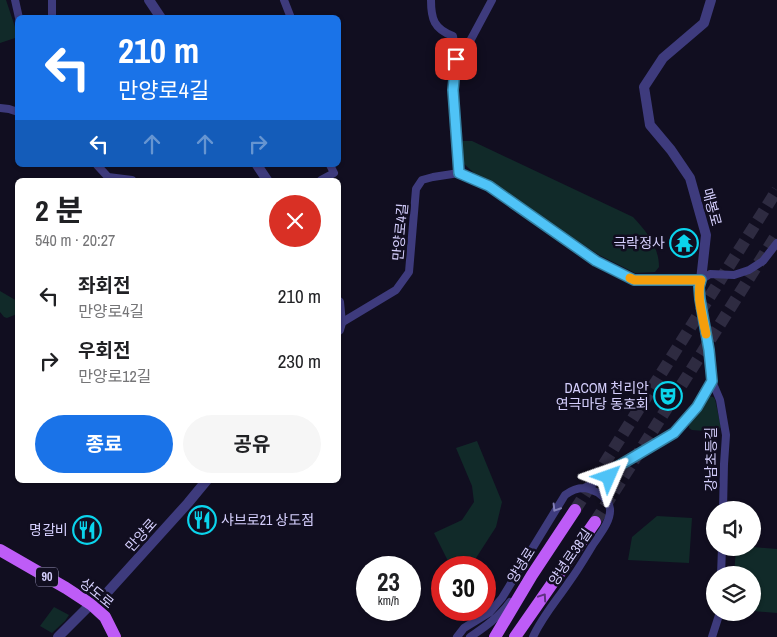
<!DOCTYPE html>
<html lang="ko">
<meta charset="utf-8">
<style>
:root{--surface:#fff;--page:#f6f6f6;--text:#202124;--muted:#757577;--accent:#1a73e8}
body{margin:0;font-family:"Archivo Narrow","Noto Sans KR",sans-serif;background:var(--page);color:var(--text);height:100vh;display:flex;flex-direction:column;font-size:19px;white-space:nowrap}
*{box-sizing:border-box;margin:0}
p{font-size:16px;color:var(--muted)}
.icon{flex:none;width:28px;height:28px;fill:none;stroke:currentColor;stroke-width:2;stroke-linecap:round;stroke-linejoin:round}
.map{position:relative;flex:1;overflow:hidden}
.details{position:absolute;left:15px;top:178px;width:326px;height:305px;display:flex;flex-direction:column;background:var(--surface);border-radius:8px;box-shadow:0 1px 4px #0004}
.details>*{flex:none}
.guide{position:absolute;left:15px;top:15px;width:326px;height:152px;border-radius:8px;box-shadow:0 1px 4px #0004;background:#1a73e8;color:#fff;overflow:hidden}
.fabs{position:absolute;left:706px;top:501px;display:grid;gap:10px}
.fabs a{display:grid;place-items:center;width:55px;height:55px;border-radius:50%;background:var(--surface);box-shadow:0 1px 4px #0004;font-size:25px}
.speed{position:absolute;left:356px;top:556px;display:flex;gap:10px;font-size:25px;font-weight:700;text-align:center}
.speed>*{display:grid;place-content:center;width:65px;height:65px;border-radius:50%;background:var(--surface);box-shadow:0 1px 4px #0004;line-height:1}
.speed small{font-size:12px;font-weight:400}
.speed .limit{border:8px solid #d22;background:#fff;color:#111}
.pin{position:absolute;display:grid;place-items:center;width:42px;height:42px;color:#fff;margin:-21px;border-radius:10px;box-shadow:0 2px 8px #0006}
.me{position:absolute;width:55px;margin:-28px;rotate:47deg;stroke-linejoin:round;filter:drop-shadow(0 0 4px #0008)}
.turn{display:flex;align-items:center;gap:18px;height:105px;padding:0 20px;font-size:22px}
.turn .icon{width:65px;height:65px;stroke-width:2.5}
.turn b{display:block;font-size:35px;line-height:42px}
.lanes{display:flex;align-items:center;height:48px;padding:0 20px;background:#0003;justify-content:center;gap:25px;direction:ltr}
.lanes .off{opacity:.35}
.round{display:grid;place-items:center;flex:none;width:52px;height:52px;border-radius:26px;background:var(--page)}
.headline{display:flex;align-items:center;justify-content:space-between;height:85px;padding:0 20px}
h1{font-size:30px;font-weight:700;line-height:38px}
.button{display:flex;gap:10px;margin-top:auto;padding:10px 20px}
.button a{flex:1;height:58px;border-radius:30px;background:var(--accent);color:#fff;font-size:20px;font-weight:700;line-height:58px;text-align:center}
.button a+a{background:var(--page);color:var(--text)}
ul{padding:0;list-style:none}
li{display:flex;align-items:center;gap:15px;height:65px;padding:0 20px}
li div{flex:1}
li b{display:block;font-size:19px}
li em{font-style:normal}
.map>svg:first-child{display:block}
.green{fill:#112a29}
.lines{fill:none;stroke-linecap:round;stroke-linejoin:round}
.primary-tunnel{stroke:#2e2b41;stroke-width:12;stroke-dasharray:12 6;stroke-linecap:butt}
.minor{stroke:#3e3b7d;stroke-width:8}
.tertiary{stroke:#3e3b7d;stroke-width:10}
.primary{stroke:#be5cf7;stroke-width:12}
.oneway{stroke:#827eb7}
.oneway2{stroke:#5f3181}
.route-casing{stroke:#337fa1;stroke-width:12}
.route{stroke:#4fc3f7;stroke-width:9}
.slow{stroke:#f59e0b;stroke-width:9}
.labels{text-anchor:middle;dominant-baseline:central;stroke-width:5;stroke-linejoin:round;paint-order:stroke}
.shield{fill:#110e20;stroke:#9a95bb;stroke-width:1}
.shield-label{font-size:12px;font-weight:bold;fill:#d5cffd}
.street-label{font-size:14px;fill:#d5cffd;stroke:#110e20}
.poi-label{font-size:14px;fill:#d5cffd;stroke:#110e20;text-anchor:end}
</style>
<div class="map">
<svg width="777" height="637" viewBox="0 0 777 637">
<rect width="100%" height="100%" fill="#110e20"/>
<!-- green -->
<path class="green" d="M0 0H6L17 33 18 37 0 43Z
M463 141H472L633 217C646 231 659 246 659 267L655 272 635 273 599 255 474 173 463 163 462 144Z
M0 291 17 301V314L7 318 4 317 0 312Z
M709 396 713 397 715 399 721 427 717 432 692 430 689 428V425L707 398Z
M477 441 502 502 496 527 476 558 462 567H451L434 533 462 520 474 502 472 486 456 448Z
M657 516 692 518 689 563 628 560 632 537Z
M753 547 777 549V613L753 611 752 575H734L736 548Z
M54 607 69 615 65 621 52 633 40 626Z"/>
<g class="lines">
<!-- primary-tunnel -->
<path class="primary-tunnel" d="M575 510 777 190
M595 522 777 234"/>
<!-- minor -->
<path class="minor" d="M15 0 19 18
M52 0V18
M284 0 291 18
M431 0C431 19 434 29 453 36L456 59 453 90 459 173
M469 43 492 0
M0 108 9 109 18 112
M97 165 108 177 132 180
M321 180 334 173 330 165
M341 323 396 290 409 272 416 189 422 180 433 177 459 173 489 186 596 261 634 280H701L710 274 734 275 749 270 763 261 777 243
M712 381 720 400 726 435 724 464 723 510
M584 488 591 485 610 471
M606 499V486L610 471
M721 575 722 548
M457 637 464 628 490 612 502 598 565 495C572 490 580 486 589 489 599 492 609 499 610 509 611 521 600 534 594 543 586 556 578 570 569 582 557 600 542 617 533 637
M470 637C485 627 499 617 510 602
M712 637 720 612"/>
<!-- tertiary -->
<path class="tertiary" d="M149 0 161 18
M257 165 267 180
M339 302 341 323 339 330
M610 471 674 433 697 407 712 381 709 351 702 312 699 287 701 280 706 235 690 178 671 150 650 125 644 87 663 58 704 23 711 0
M58 637 87 608 104 596 188 503 207 480"/>
<!-- primary -->
<path class="primary" d="M0 550 66 588 92 605 105 617 115 637
M495 637 532 575 575 510
M515 637 595 522"/>
</g>
<!-- one-way arrows -->
<defs><path id="oneway-chevron" d="M-2-3.5L2.5 0L-2 3.5" fill="none" stroke-width="1.6" stroke-linecap="round" stroke-linejoin="round" transform="scale(1.25)"/></defs>
<use class="oneway" href="#oneway-chevron" transform="translate(556 508) rotate(122)"/>
<use class="oneway2" href="#oneway-chevron" transform="translate(543 597) rotate(-56)"/>
<g class="lines">
<defs>
<path id="route" d="M456 59 453 90 459 173 489 186 596 261 634 280H701L699 287 700 299 709 350 712 381 697 407 674 433 610 471 609 477"/>
</defs>
<!-- route casing -->
<use href="#route" class="route-casing"/>
<!-- route -->
<use href="#route" class="route"/>
<!-- slow -->
<path class="slow" d="M630 278 634 280H701C696 296 703 318 706 334"/>
</g>
<!-- icons -->
<defs>
<symbol id="temple-ring" viewBox="-11 -11 22 22"><circle r="9.5" fill="#110e20" stroke="#0bd4ec" stroke-width="1.5"/><path d="M0-6L5-2H3V0L6.5 2.5H4V6H1.5V3h-3V6H-4V2.5H-6.5L-3 0V-2H-5Z" fill="#0bd4ec"/></symbol>
<symbol id="theatre-ring" viewBox="-11 -11 22 22"><circle r="9.5" fill="#110e20" stroke="#0bd4ec" stroke-width="1.5"/><path d="M-5-5.5Q0-4 5-5.5V0Q5 5 0 6Q-5 5-5 0ZM-3.3-2.5H-1v1.5H-3.3ZM1-2.5H3.3v1.5H1ZM-2.8 1Q0 5.5 2.8 1Z" fill="#0bd4ec"/></symbol>
<symbol id="restaurant-ring" viewBox="-11 -11 22 22"><circle r="9.5" fill="#110e20" stroke="#0bd4ec" stroke-width="1.5"/><path d="M-5-6h1v4h1v-4h1v4h1v-4h1v5L-1.5 .5V6h-2V.5L-5-1ZM5-6V6H3V1.5H1.5Q1.5-4 5-6Z" fill="#0bd4ec"/></symbol>
</defs>
<g fill-rule="evenodd">
<use href="#temple-ring" x="668" y="227" width="32" height="32"/>
<use href="#theatre-ring" x="652" y="380" width="32" height="32"/>
<use href="#restaurant-ring" x="186" y="504" width="32" height="32"/>
<use href="#restaurant-ring" x="71" y="514" width="32" height="32"/>
</g>
<g class="labels">
<!-- shield labels -->
<rect class="shield" x="36" y="567.5" width="22" height="19" rx="4"/>
<g class="shield-label">
<text x="47" y="577">90</text>
</g>
<!-- street labels -->
<g class="street-label">
<text transform="translate(712 207) rotate(75)">매봉로</text>
<text transform="translate(400 232) rotate(-85)">만양로4길</text>
<text transform="translate(711 459) rotate(-90)">강남초등길</text>
<text transform="translate(141 535) rotate(-48)">만양로</text>
<text transform="translate(570 557) rotate(-56)">양녕로38길</text>
<text transform="translate(521 565) rotate(-58)">양녕로</text>
<text transform="translate(97 593) rotate(39)">상도로</text>
</g>
<!-- poi labels -->
<g class="poi-label">
<text x="665" y="243">극락정사</text>
<text x="649" y="388">DACOM 천리안<tspan x="649" dy="16">연극마당 동호회</tspan></text>
<text x="221" y="520" text-anchor="start">샤브로21 상도점</text>
<text x="68" y="530">명갈비</text>
</g>
</g>
</svg>
<div class="fabs">
<a><svg class="icon" aria-label="sound" viewBox="0 0 24 24"><path d="M4 9h4l5-4v14l-5-4H4zM17 9q2 3 0 6"/></svg></a>
<a><svg class="icon" aria-label="layers" viewBox="0 0 24 24"><path d="M12 4l9 5-9 5-9-5zM3 14l9 5 9-5"/></svg></a>
</div>
<div class="speed"><div>23<small>km/h</small></div><div class="limit">30</div></div>
<div class="pin" style="left:456px;top:59px;background:#d93025"><svg class="icon" aria-label="arrive" viewBox="0 0 24 24"><path d="M6 21V4h12l-3 4 3 4H6"/></svg></div>
<svg class="me" style="left:609px;top:477px" viewBox="-20 -20 40 40"><path d="M0-17L14 15 0 8-14 15z" fill="#4fc3f7" stroke="#fff" stroke-width="4"/></svg>
<div class="guide">
<div class="turn"><svg class="icon" aria-label="left" viewBox="0 0 24 24"><path d="M17 20v-9H6M10 6l-5 5 5 5"/></svg><div><b>210 m</b>만양로4길</div></div>
<div class="lanes"><svg class="icon" aria-label="left" viewBox="0 0 24 24"><path d="M17 20v-9H6M10 6l-5 5 5 5"/></svg><svg class="icon off" aria-label="ahead" viewBox="0 0 24 24"><path d="M12 20V5M6 11l6-6 6 6"/></svg><svg class="icon off" aria-label="ahead" viewBox="0 0 24 24"><path d="M12 20V5M6 11l6-6 6 6"/></svg><svg class="icon off" aria-label="right" viewBox="0 0 24 24"><path d="M7 20v-9h11M14 6l5 5-5 5"/></svg></div>
</div>
<section class="details">
<div class="headline"><div><h1>2 분</h1><p>540 m · 20:27</p></div><a class="round" style="background:#d93025;color:#fff"><svg class="icon" aria-label="close" viewBox="0 0 24 24"><path d="M6 6l12 12M18 6L6 18"/></svg></a></div>
<ul>
<li><svg class="icon" aria-label="left" viewBox="0 0 24 24"><path d="M17 20v-9H6M10 6l-5 5 5 5"/></svg><div><b>좌회전</b><p>만양로4길</p></div><em>210 m</em></li>
<li><svg class="icon" aria-label="right" viewBox="0 0 24 24"><path d="M7 20v-9h11M14 6l5 5-5 5"/></svg><div><b>우회전</b><p>만양로12길</p></div><em>230 m</em></li>
</ul>
<div class="button"><a>종료</a><a>공유</a></div>
</section>
</div>
